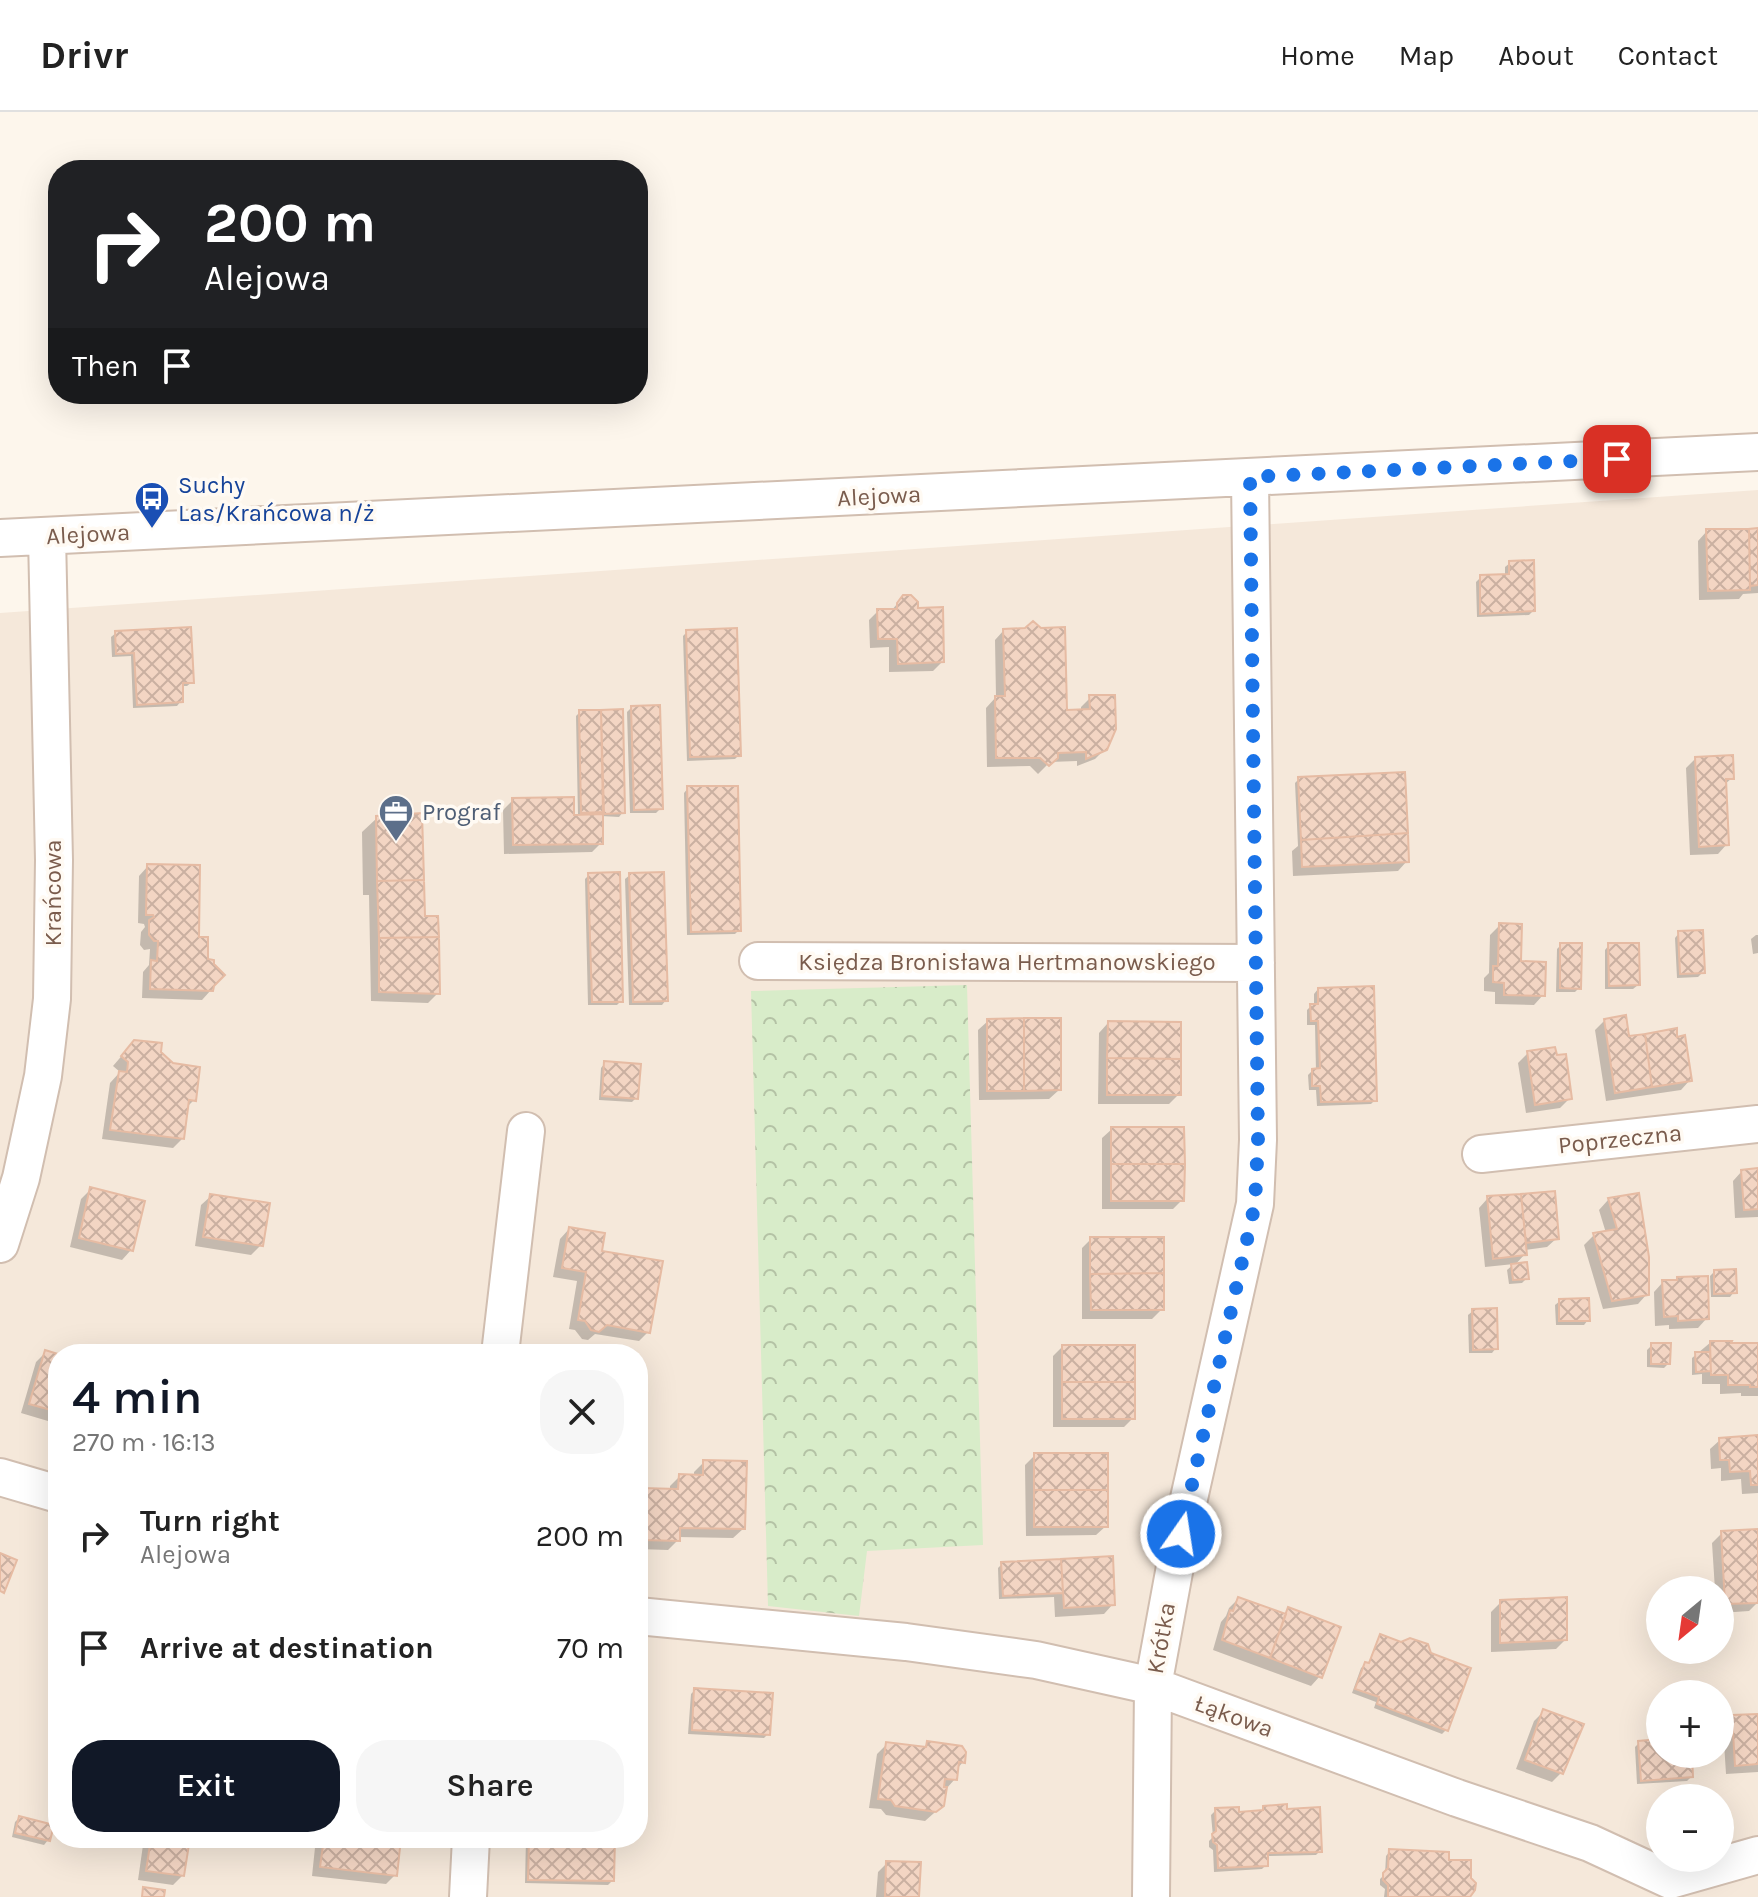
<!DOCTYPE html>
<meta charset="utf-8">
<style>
:root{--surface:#fff;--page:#f6f6f6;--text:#222;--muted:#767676;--line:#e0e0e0;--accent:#111827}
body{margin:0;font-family:Karla,sans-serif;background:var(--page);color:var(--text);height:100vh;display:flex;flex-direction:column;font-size:30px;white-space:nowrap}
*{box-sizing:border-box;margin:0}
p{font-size:26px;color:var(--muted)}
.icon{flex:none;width:44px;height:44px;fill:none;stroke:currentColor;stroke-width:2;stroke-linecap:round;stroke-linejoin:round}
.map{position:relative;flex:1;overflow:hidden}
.sheet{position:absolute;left:48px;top:1232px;width:600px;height:504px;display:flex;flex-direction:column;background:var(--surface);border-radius:32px;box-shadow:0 8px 32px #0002}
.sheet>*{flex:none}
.hud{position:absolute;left:48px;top:48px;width:600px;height:244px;border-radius:32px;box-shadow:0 8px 32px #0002;background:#202124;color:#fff;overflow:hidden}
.needle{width:52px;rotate:209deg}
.controls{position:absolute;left:1646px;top:1464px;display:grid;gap:16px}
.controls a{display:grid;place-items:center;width:88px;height:88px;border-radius:50%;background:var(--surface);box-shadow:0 8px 32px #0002;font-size:40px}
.pin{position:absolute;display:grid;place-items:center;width:68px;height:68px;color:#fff;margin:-34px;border-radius:16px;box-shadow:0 4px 12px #0006}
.me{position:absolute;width:88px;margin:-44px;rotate:13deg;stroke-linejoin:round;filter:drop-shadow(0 0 6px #0008)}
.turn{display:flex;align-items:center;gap:28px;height:168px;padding:0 24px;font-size:36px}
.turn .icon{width:104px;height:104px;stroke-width:2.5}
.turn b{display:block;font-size:56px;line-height:68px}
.then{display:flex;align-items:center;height:76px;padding:0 24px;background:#0003;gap:16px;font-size:30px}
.round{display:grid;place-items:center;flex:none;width:84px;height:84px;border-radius:32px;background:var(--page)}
.overview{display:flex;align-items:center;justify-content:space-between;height:136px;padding:0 24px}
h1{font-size:48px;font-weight:600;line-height:60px;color:var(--accent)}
.action{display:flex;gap:16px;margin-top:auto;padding:16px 24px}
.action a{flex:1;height:92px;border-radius:32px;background:var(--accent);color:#fff;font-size:32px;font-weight:600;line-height:92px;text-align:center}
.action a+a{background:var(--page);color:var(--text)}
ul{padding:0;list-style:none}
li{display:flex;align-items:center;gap:24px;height:112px;padding:0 24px}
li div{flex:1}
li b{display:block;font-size:30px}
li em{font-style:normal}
header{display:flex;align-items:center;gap:48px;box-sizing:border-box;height:112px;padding:0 40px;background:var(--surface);border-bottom:2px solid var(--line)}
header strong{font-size:38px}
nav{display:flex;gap:44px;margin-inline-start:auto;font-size:28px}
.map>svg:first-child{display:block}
.residential{fill:#f5e8da;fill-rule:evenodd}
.forest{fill:url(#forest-crowns)}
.shadow{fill:#0003}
.building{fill:url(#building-cross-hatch);stroke:#e6bba3;stroke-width:2}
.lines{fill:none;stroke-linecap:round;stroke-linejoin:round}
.minor-casing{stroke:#d1beb0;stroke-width:40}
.minor{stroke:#fff;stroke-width:36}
.route{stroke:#1a73e8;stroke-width:14;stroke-dasharray:0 25.2}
.labels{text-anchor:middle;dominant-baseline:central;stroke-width:7;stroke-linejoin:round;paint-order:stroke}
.transit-label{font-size:24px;fill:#164399;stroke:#fffaf3;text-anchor:start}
.street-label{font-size:24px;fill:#7a5c4d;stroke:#fffaf3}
.service-label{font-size:24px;fill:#4e5e75;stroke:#fffaf3;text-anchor:start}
</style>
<header>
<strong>Drivr</strong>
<nav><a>Home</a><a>Map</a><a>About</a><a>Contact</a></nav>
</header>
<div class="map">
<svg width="1758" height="1785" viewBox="0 0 1758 1785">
<defs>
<pattern id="forest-crowns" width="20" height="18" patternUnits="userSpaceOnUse" patternTransform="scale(2)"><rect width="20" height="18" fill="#d8ecc9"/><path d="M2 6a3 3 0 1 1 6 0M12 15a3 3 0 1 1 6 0" fill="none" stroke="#b4c2a5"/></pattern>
<pattern id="building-cross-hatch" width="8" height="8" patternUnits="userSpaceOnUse" patternTransform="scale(2)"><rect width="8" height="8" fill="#f3d5c3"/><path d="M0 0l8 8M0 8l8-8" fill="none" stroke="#cab0a1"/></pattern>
</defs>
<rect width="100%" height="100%" fill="#fdf6ec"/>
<!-- residential -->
<path class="residential" d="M1758 378V1785H0V501ZM58 1242H638V1726H58ZM1660 1478H1720V1538H1660ZM1660 1582H1720V1642H1660ZM1660 1686H1720V1746H1660Z"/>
<!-- forest -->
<path class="forest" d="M967 873 983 1433 867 1439 859 1504 768 1494 751 879Z"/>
<!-- shadow -->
<path class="shadow" d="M1758 417V481L1743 482 1739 487 1699 488 1698 429 1707 419Z
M1510 451 1533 499 1529 503 1477 505 1476 470 1481 465 1505 464V455Z
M903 485 916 498 942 550 933 559 889 560V535L870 536 869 508 878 499H891Z
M1004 518H1041L1065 600 1081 599V595L1090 586 1105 637 1095 647 1077 654V649L1050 650 1038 662 1030 654 987 655 986 596 996 585 995 528Z
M687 520 739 643 735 647 687 649 683 524Z
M116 521 192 570 187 574H181V589L177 594 133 596 131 544 112 545 111 525Z
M631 596 661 696 656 701H630L627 600Z
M621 599 623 700 619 705 601 704V731L592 740 504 742 503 698 513 688 572 705 578 704 576 604 580 600Z
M1696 646 1732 666 1724 673 1727 732 1718 742 1690 743 1686 656Z
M1299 667 1407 749 1398 759 1293 764 1292 739 1298 734 1295 671Z
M688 676 739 818 735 822 687 823 684 681Z
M377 706 423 806 438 881 428 891 371 889 369 783H363L362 720Z
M148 754 197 827 205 849 212 874 211 878 202 888 142 886 143 860 149 853 150 837 144 838 140 833 141 820 145 815 144 812 138 811 139 764Z
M589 763 621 889 617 893H588L585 767Z
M630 763 666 888 662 893H629L625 767Z
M1500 813 1519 851 1543 883 1534 893 1495 892V880L1484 879V866L1489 861 1490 823Z
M1679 821 1703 860 1698 865 1677 866 1675 826Z
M1756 823H1758V841L1753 842 1751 827Z
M1561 833 1579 876 1575 880H1556L1557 837Z
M1609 833 1638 873 1633 877H1605V838Z
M1318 877 1375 988 1371 992 1317 994 1316 978H1309L1308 963 1312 959H1316L1315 913H1307V898L1311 894H1314V882Z
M1605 908 1627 927 1690 968 1681 978 1606 989 1595 918Z
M988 909 1059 978 1049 987 979 988 978 918Z
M1108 911 1179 982 1169 992H1098L1099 921Z
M125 940H159L194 988 186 996 182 1027 173 1036 102 1027 110 971 120 960 113 954Z
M1528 941 1570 986 1560 996 1526 1001 1518 951Z
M605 951 636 986 632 990 599 988 601 956Z
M1112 1017 1182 1088 1173 1097H1102V1026Z
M1758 1058V1105L1735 1106 1733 1069 1742 1059Z
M91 1077 131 1138 122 1148 70 1135 81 1087Z
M1553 1081 1557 1126 1547 1135 1525 1138V1142L1514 1154 1527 1166 1522 1171 1509 1172 1507 1158 1514 1152 1485 1155 1479 1096 1488 1086Z
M211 1084 261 1133 251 1143 195 1134 201 1093Z
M1638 1084 1647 1182 1638 1192 1603 1197 1584 1133 1594 1123 1606 1121 1599 1098 1608 1088Z
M569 1117 599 1140 648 1220 639 1229 595 1222 588 1228 582 1227 575 1218 569 1217 577 1169 553 1165 560 1127Z
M1091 1127 1162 1197 1152 1207H1082V1136Z
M1714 1160 1734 1180 1730 1185H1711L1710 1164Z
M1678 1167 1707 1206 1698 1216 1669 1217V1213L1655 1214 1654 1180 1663 1170H1675Z
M1560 1189 1588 1208 1584 1213H1556L1555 1193Z
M1473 1199 1496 1236 1492 1241H1469L1468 1203Z
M1711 1230 1729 1233H1758V1284H1741V1281L1720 1282V1272H1702V1262L1692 1263V1246Z
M1652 1233 1668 1252 1664 1256 1647 1255V1238Z
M1062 1235 1133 1306 1124 1315H1053V1244Z
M46 1240 58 1244V1312L21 1301 36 1250Z
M1758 1325V1381L1742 1382 1741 1367 1721 1369V1356L1711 1357 1710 1337 1720 1328Z
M1035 1343 1106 1414 1096 1423 1026 1424 1025 1353Z
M704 1350 743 1417 733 1426 678 1425V1428L668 1438 638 1437V1384L643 1378 670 1379V1374L680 1364 694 1365V1360Z
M1758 1419V1490L1749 1499 1720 1501V1478H1715L1712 1431 1722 1421Z
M1111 1446 1113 1492 1104 1502 1055 1505 1054 1485 999 1487 998 1456 1002 1452Z
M1238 1487 1283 1503 1289 1498 1320 1564 1311 1574 1213 1538 1221 1510 1226 1504 1229 1496Z
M1501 1490 1565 1528 1556 1537 1491 1540V1500Z
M1381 1525 1446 1618 1442 1622 1374 1596 1376 1590 1352 1581 1361 1556 1366 1552 1368 1553 1377 1529Z
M695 1578 768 1622 764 1626 688 1622 691 1582Z
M1543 1600 1562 1660 1552 1670 1516 1657 1534 1609Z
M1758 1604V1660L1726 1662 1723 1615 1733 1605Z
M1660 1629V1642H1690L1691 1665 1687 1669 1637 1672 1635 1635 1639 1631Z
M928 1631 963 1650 957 1657 955 1667 946 1677 942 1694 925 1709 886 1703 881 1697 869 1696 877 1642 887 1632 923 1636Z
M1264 1696 1285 1700 1320 1739 1316 1743 1266 1744V1753L1262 1757 1214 1760 1213 1738 1209 1735V1729L1213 1725 1211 1703 1216 1698 1237 1702 1259 1701Z
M19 1706 48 1728 44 1733 12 1725 15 1710Z
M144 1726H188L182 1764 173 1773 138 1768Z
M316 1726H399L395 1763 386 1772 312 1764Z
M526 1726H613L612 1769 608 1773 525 1771Z
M1390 1739 1446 1750 1468 1785H1384L1385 1777 1380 1773V1767L1385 1762 1386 1744Z
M887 1751 917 1785H876L878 1760Z"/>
<!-- building -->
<path class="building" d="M1758 416V473L1750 474 1749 417Z
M1706 417H1749L1750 478 1708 479Z
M1534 448 1535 499 1480 502V463L1509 462V449Z
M903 483H911L918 490V496L943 495 944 550 898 552 897 527H878L877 497H897V491Z
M1033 509 1041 516 1065 515 1067 598 1090 597 1089 583H1115L1116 617 1107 638 1086 647V640L1058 641V646L1049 654 1040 646H996L995 584H1005L1003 517 1025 516Z
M191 515 194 571H183V590L137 593 134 541 116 542 115 519Z
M737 516 741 644 690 645 686 518Z
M660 593 663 697 634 698 631 594Z
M623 597 625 701 604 702 601 598Z
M579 598H601L603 700 581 701Z
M1733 643 1734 667H1726L1729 733 1699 735 1695 645Z
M1405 660 1408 721 1301 728 1298 665Z
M687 674H738L741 819 691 820Z
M574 685V703L603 702V732L513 733 512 686Z
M422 701 424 768 377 769 376 704Z
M1408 721 1409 750 1302 755 1301 728Z
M147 752 200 753 199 825H208V847L214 848V852L225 863 214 874 213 879 150 877 151 848 157 849 158 829H154L149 823V808L154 805 153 803H146Z
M620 760 623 890H592L588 761Z
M664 760 668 889 633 890 629 761Z
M424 768 425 804H438L439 825 379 826 377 769Z
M1499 811 1522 812 1521 849 1546 850 1545 884 1504 883V871L1493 870V854H1498Z
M1703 818 1705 861 1680 862 1678 819Z
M439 825 440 882 379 880V826Z
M1560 831H1582L1581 877 1560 876Z
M1608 831H1639L1640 873 1609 874Z
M1374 874 1377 989 1321 990 1320 974H1312V957L1320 956 1318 909H1311L1310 892H1318V876Z
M1626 903 1629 924 1645 922 1652 975 1615 981 1604 907Z
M1024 906V979H987V907Z
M1024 906H1061V978L1024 979Z
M1108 909 1181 910V947L1107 946Z
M1677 916V925L1685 923 1692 969 1652 975 1645 922Z
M134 928 162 931 161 940 173 951 200 955 196 989 189 988 184 1027 110 1018 119 959 127 960 128 950 121 944Z
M1555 935 1557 943 1566 942 1572 987 1535 993 1527 939Z
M1107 946 1181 947V983H1107Z
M604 949 641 952 638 987 602 984Z
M1111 1015H1184L1185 1052H1111Z
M1111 1052H1185L1184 1089H1111Z
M1758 1056V1097L1744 1098 1741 1058Z
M90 1075 145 1089 133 1139 79 1126Z
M1555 1079 1559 1127 1526 1131 1521 1082Z
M1639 1081 1649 1145V1183L1612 1189 1593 1121 1617 1117 1608 1086Z
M210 1082 270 1091 263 1134 203 1125Z
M1521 1082 1527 1143 1493 1147 1487 1084Z
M569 1115 605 1121 602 1139 663 1149 650 1221 607 1213 599 1220 591 1218 585 1209 578 1208 586 1160 562 1156Z
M1090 1125H1164V1161L1090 1162Z
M1527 1150 1529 1167 1513 1168 1511 1152Z
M1736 1157 1737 1181 1714 1182V1158Z
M1164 1161V1198H1091L1090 1162Z
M1708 1164 1709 1207 1678 1209V1204L1664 1205 1662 1168H1677V1165Z
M1589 1186 1590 1209H1559V1187Z
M1497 1196 1498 1237 1473 1238 1472 1197Z
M1710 1229H1732L1731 1231H1758V1275H1750V1273H1728V1263H1711Z
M1651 1231H1671L1670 1252H1651Z
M1062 1233H1135V1270H1062Z
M45 1238 58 1242V1300L29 1292Z
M1695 1240H1710L1711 1259 1696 1260Z
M1062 1270H1135V1307H1062Z
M1758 1323V1373H1751L1750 1359 1730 1360 1729 1348H1720L1719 1326Z
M1034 1341H1108V1378H1034Z
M703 1348 747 1349 745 1417 680 1416V1429L641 1428 642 1376 678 1377 679 1362 703 1363Z
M1034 1378H1108V1415H1034Z
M1758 1417V1491L1725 1492 1721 1419Z
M0 1441 17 1448 4 1481 0 1479Z
M1113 1444 1115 1493 1064 1496 1061 1447Z
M1061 1447 1063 1481 1003 1484 1001 1450Z
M1238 1485 1286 1502 1270 1546 1222 1528 1230 1498 1233 1499Z
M1567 1485V1528L1500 1531V1488Z
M1288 1495 1341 1515 1322 1566 1270 1546Z
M1380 1522 1401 1530 1410 1526 1428 1532 1431 1541 1471 1556 1448 1619 1377 1592 1379 1585 1355 1577 1365 1550 1369 1551Z
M694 1576 773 1581 770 1623 692 1618Z
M1543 1597 1584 1612 1563 1662 1525 1648Z
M1758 1602V1652L1735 1654 1732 1603Z
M1660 1627V1642H1692L1693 1665 1641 1669 1638 1629Z
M927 1629 962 1634 966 1640 965 1651 959 1650 957 1668 945 1667 944 1675H947L944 1694 936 1700 895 1694 891 1688 878 1687 886 1630 926 1635Z
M1287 1692V1697L1320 1695 1322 1740 1268 1741V1754L1218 1756 1217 1733 1213 1730 1212 1722 1216 1719 1215 1696 1239 1695V1700L1263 1698V1694Z
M19 1704 54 1713 50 1729 15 1721Z
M151 1726H190L184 1764 146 1759Z
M324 1726H401L397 1764 320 1755Z
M529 1726H615L614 1769 528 1768Z
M1389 1737 1449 1740V1748H1471V1766L1476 1771 1475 1778 1470 1785H1388V1773L1383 1768V1761L1388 1756Z
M886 1749 921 1750 919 1785H885Z
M143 1775 165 1778 164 1785H142Z"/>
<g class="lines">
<defs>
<path id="minor" d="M0 426 1758 340
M758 849 1256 851
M1481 1042 1758 1012
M0 1132 21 1066 43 964 52 887 54 748 47 424
M500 1242 526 1019
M0 1365 58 1382
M638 1504 906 1530 1036 1548 1153 1574 1457 1686 1590 1731 1670 1768 1758 1743
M468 1785 471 1726
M1151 1785 1153 1574 1181 1422 1255 1092 1258 1028 1250 365"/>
</defs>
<!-- minor casing -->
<use href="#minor" class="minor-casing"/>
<!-- minor -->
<use href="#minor" class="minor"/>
</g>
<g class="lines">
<!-- route -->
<path class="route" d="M1181 1422 1255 1092 1258 1028 1250 365 1617 347"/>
</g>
<!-- icons -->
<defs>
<symbol id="bus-pin" viewBox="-11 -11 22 30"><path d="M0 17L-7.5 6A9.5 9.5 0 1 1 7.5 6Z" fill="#1a4fb4" stroke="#fffaf3"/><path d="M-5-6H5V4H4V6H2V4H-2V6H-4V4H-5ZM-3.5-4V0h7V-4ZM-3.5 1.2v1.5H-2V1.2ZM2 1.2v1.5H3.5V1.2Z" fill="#fff"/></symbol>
<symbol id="office-pin" viewBox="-11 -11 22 30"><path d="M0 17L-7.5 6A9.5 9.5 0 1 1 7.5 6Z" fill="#5c6f8a" stroke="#fffaf3"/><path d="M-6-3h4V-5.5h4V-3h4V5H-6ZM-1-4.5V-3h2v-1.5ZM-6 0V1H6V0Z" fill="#fff"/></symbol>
</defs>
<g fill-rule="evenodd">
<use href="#bus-pin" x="132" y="367" width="40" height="54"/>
<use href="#office-pin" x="376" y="680" width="40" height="54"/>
</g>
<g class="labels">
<!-- transit labels -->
<g class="transit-label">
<text x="178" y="373">Suchy<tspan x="178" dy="28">Las/Krańcowa n/ż</tspan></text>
</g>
<!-- street labels -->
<g class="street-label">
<text transform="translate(879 384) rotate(-3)">Alejowa</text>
<text transform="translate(88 422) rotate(-3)">Alejowa</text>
<text transform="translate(53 781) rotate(-90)">Krańcowa</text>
<text x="1007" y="850">Księdza Bronisława Hertmanowskiego</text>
<text transform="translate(1620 1027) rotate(-6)">Poprzeczna</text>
<text transform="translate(1161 1526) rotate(-80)">Krótka</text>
<text transform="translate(1234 1604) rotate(20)">Łąkowa</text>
</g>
<!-- service labels -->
<g class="service-label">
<text x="422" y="700">Prograf</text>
</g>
</g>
</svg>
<div class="controls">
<a><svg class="needle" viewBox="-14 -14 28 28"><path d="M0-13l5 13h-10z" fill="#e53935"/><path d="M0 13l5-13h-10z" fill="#767676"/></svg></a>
<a>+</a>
<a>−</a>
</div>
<div class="pin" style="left:1617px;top:347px;background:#d93025"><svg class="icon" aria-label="arrive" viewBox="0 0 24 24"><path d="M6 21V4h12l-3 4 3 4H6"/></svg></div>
<svg class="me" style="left:1181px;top:1422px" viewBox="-20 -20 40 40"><circle r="17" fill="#1a73e8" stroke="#fff" stroke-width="3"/><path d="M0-11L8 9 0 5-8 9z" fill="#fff"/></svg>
<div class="hud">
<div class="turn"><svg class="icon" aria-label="right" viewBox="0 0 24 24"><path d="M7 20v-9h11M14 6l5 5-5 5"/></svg><div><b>200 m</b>Alejowa</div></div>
<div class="then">Then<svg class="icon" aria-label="arrive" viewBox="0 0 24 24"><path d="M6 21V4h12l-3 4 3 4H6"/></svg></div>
</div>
<section class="sheet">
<div class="overview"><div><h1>4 min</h1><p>270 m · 16:13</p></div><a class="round"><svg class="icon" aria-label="close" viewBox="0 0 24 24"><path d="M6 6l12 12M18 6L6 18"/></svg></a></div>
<ul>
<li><svg class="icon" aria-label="right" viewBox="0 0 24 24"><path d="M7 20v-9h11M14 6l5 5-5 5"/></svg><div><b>Turn right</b><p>Alejowa</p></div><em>200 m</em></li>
<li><svg class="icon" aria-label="arrive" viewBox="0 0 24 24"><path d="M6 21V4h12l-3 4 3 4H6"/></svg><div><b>Arrive at destination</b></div><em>70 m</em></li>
</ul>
<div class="action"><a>Exit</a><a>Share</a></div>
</section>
</div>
